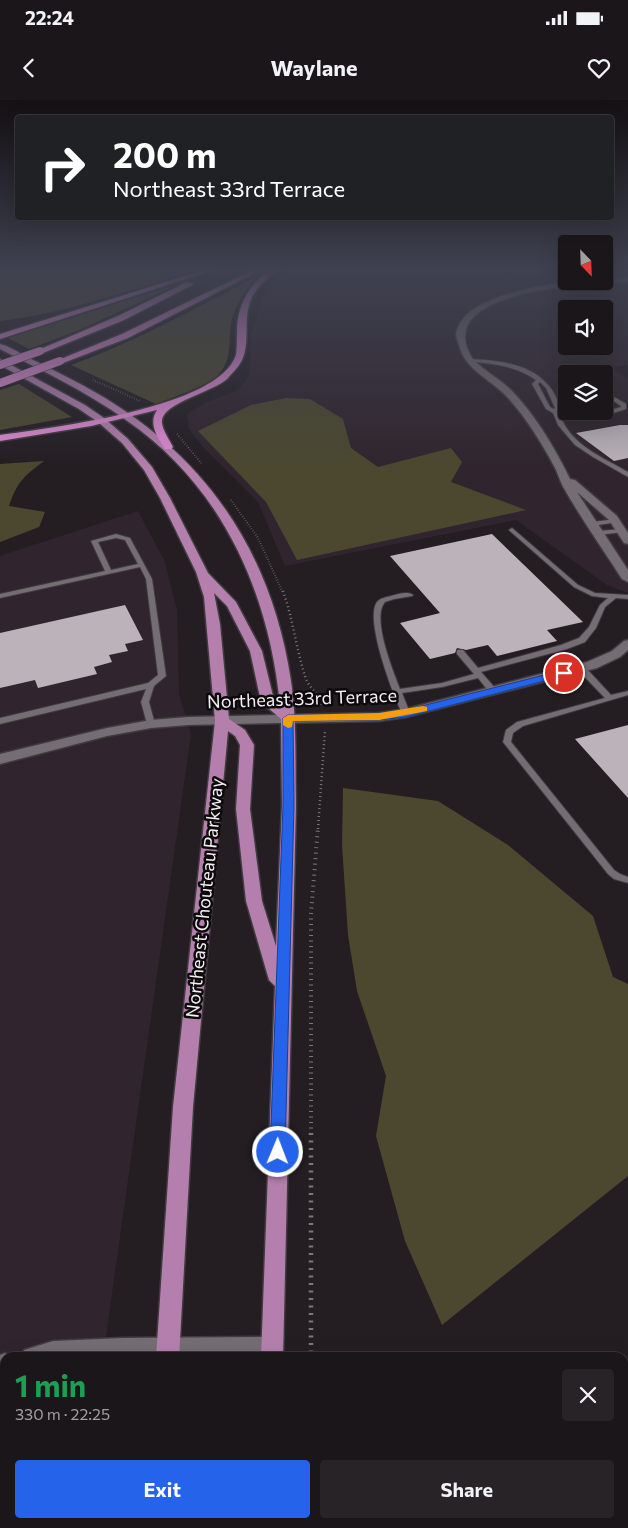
<!DOCTYPE html>
<meta charset="utf-8">
<style>
:root{--surface:#1b161a;--page:#282327;--text:#f1f3f6;--muted:#a09fa2;--line:#393539;--accent:#2563eb}
body{margin:0;font-family:Commissioner,sans-serif;background:var(--page);color:var(--text);height:100vh;display:flex;flex-direction:column;font-size:19px;white-space:nowrap}
*{box-sizing:border-box;margin:0}
p{font-size:16px;color:var(--muted)}
.icon{flex:none;width:28px;height:28px;fill:none;stroke:currentColor;stroke-width:2;stroke-linecap:round;stroke-linejoin:round}
.map{position:relative;flex:1;overflow:hidden}
.drawer{position:absolute;left:0px;top:1252px;width:629px;height:176px;display:flex;flex-direction:column;background:var(--surface);border-radius:15px 15px 0 0;box-shadow:0 5px 20px #0002,0 0 0 1px var(--line)}
.drawer>*{flex:none}
.banner{position:absolute;left:15px;top:15px;width:599px;height:105px;border-radius:5px;box-shadow:0 5px 20px #0002,0 0 0 1px var(--line);background:#202124;color:#fff;overflow:hidden}
.needle{width:32px;rotate:157deg}
.controls{position:absolute;left:558px;top:135px;display:grid;gap:10px}
.controls a{display:grid;place-items:center;width:55px;height:55px;border-radius:5px;background:var(--surface);box-shadow:0 5px 20px #0002,0 0 0 1px var(--line);font-size:25px}
.pin{position:absolute;display:grid;place-items:center;width:42px;height:42px;color:#fff;margin:-21px;border:2px solid #fff;border-radius:50%;box-shadow:0 1px 5px #0007}
.me{position:absolute;width:55px;margin:-28px;rotate:1deg;stroke-linejoin:round;filter:drop-shadow(0 0 4px #0008)}
.turn{display:flex;align-items:center;gap:18px;height:105px;padding:0 15px;font-size:22px}
.turn .icon{width:65px;height:65px;stroke-width:2.5}
.turn b{display:block;font-size:35px;line-height:42px}
.round{display:grid;place-items:center;flex:none;width:52px;height:52px;border-radius:5px;background:var(--page)}
.head{display:flex;align-items:center;justify-content:space-between;height:85px;padding:0 15px}
h1{font-size:30px;font-weight:700;line-height:38px;color:#1e9e55}
.primary-button{display:flex;gap:10px;margin-top:auto;padding:10px 15px}
.primary-button a{flex:1;height:58px;border-radius:5px;background:var(--accent);color:#fff;font-size:20px;font-weight:700;line-height:58px;text-align:center}
.primary-button a+a{background:var(--page);color:var(--text)}
.status{display:flex;justify-content:space-between;align-items:center;height:35px;padding:0 25px;background:var(--surface);direction:ltr}
.status svg{height:14px;fill:currentColor}
header{display:flex;justify-content:space-between;align-items:center;height:65px;padding:0 15px;background:var(--surface);font-size:22px;font-weight:700}
.map>svg:first-child{display:block}
.built{fill:#30252e;fill-rule:evenodd}
.green{fill:#4b482f}
.building{fill:#bbb3b9}
.lines{fill:none;stroke-linecap:round;stroke-linejoin:round}
.lane-casing{stroke:#403b3f;stroke-width:2}
.street-casing{stroke:#403b3f;stroke-width:3}
.primary-casing{stroke:#403b3f;stroke-width:3}
.highway-casing{stroke:#403b3f;stroke-width:3}
.path-far3{stroke:#7c777b;stroke-width:2;stroke-dasharray:0.5 2;stroke-linecap:butt}
.path-far2{stroke:#7c777b;stroke-width:2.5;stroke-dasharray:1 3;stroke-linecap:butt}
.path-far1{stroke:#7c777b;stroke-width:4;stroke-dasharray:1 4.5;stroke-linecap:butt}
.path{stroke:#7c777b;stroke-width:4.5;stroke-dasharray:2 5.5;stroke-linecap:butt}
.lane{fill:#746d73;fill-rule:evenodd}
.street{fill:#746d73;fill-rule:evenodd}
.primary{fill:#b47fad;fill-rule:evenodd}
.highway{fill:#df8bd3;fill-rule:evenodd}
.highway-bridge-casing{stroke:#403b3f;stroke-width:9;stroke-linecap:butt}
.highway-bridge{stroke:#df8bd3;stroke-width:8}
.route{fill:#2563eb;stroke:#184099}
.slow{fill:#f59e0b}
.labels{text-anchor:middle;dominant-baseline:central;stroke-width:5;stroke-linejoin:round;paint-order:stroke}
.street-label{font-size:18px;fill:#f3eff2;stroke:#0c090b}
</style>
<div class="status"><b>22:24</b><svg viewBox="0 0 49 12"><path d="M0 12V9h3v3zM5 12V6h3v6zM10 12V3h3v9zM15 12V0h3v12zM26 1h20v11H26zM47 4h2v5h-2z"/></svg></div>
<header><svg class="icon" aria-label="back" viewBox="0 0 24 24"><path d="M15 5l-7 7 7 7"/></svg>Waylane<svg class="icon" aria-label="heart" viewBox="0 0 24 24"><path d="M12 20l-8-8c-3-5 5-10 8-4 3-6 11-1 8 4z"/></svg></header>
<div class="map">
<svg width="628" height="1428" viewBox="0 0 628 1428">
<rect width="100%" height="100%" fill="#241e23"/>
<!-- built -->
<path class="built" d="M288 169H566V181H604V169H628V265L611 268 628 279V493L607 485 516 420 285 466 258 402 203 347 189 329 187 314 205 303 238 290 250 274 251 235 266 190ZM566 209H604V246H566ZM566 274H604V311H566Z
M138 411 165 462 177 510 179 594 191 634 103 1257 5 1258V1424H85V1428H0V456Z"/>
<!-- green -->
<path class="green" d="M0 169H199C133 189 68 213 0 221Z
M257 176C246 190 237 202 232 219 227 238 234 258 219 274 206 287 173 297 156 304L71 265C136 241 196 209 257 176Z
M181 183 77 231 29 249 8 238Z
M19 284 72 317 0 330V290Z
M286 298 310 299 343 319 351 348 378 367 451 348 462 362 451 382 526 410 297 460 266 402 198 331 251 305Z
M44 361C24 376 17 382 9 406L45 412 39 427 0 442V364Z
M343 688 438 701 508 745 593 816 613 877 628 884V1076L442 1225 405 1141 376 1036 386 976 357 891 348 835 342 745Z"/>
<!-- building -->
<path class="building" d="M620 325H628V358L614 361 576 333Z
M492 434 583 522 547 530 557 541 497 556 488 545 466 550 457 548 455 553 430 559 400 523 440 513 390 456Z
M125 505 143 540 125 544 128 551 109 555 112 562 94 567 97 574 38 588 35 580 0 588V533Z
M628 625V698L575 639Z"/>
<g class="lines">
<defs>
<path id="lane" d="M469 259C495 260 529 263 547 284 554 290 557 300 561 308L558 312 560 317 601 313 621 307V306L612 300 604 298V295L616 298 626 304V309L601 317 562 320C575 347 604 358 628 372V377L593 357 575 345 558 325 553 313 546 309 532 284 536 280C515 265 492 264 467 261V259ZM540 282 546 288 555 308 554 309 550 307 538 284Z
M616 419 618 420V422L592 426 589 424 592 422Z
M512 428 578 485 595 493 628 495V499L616 498 605 507 596 528 585 542 567 549 481 572 496 589 497 591 496 593H490L478 578 442 587 402 593 410 613 406 615H403C394 598 364 519 377 502 380 498 387 497 391 496 398 494 408 491 413 495L412 496 394 499 385 502C371 518 393 571 400 589L442 583 474 574 457 554V550H463L478 568 561 545 579 538 589 527 600 505 608 498 592 496 574 487 510 431 509 430Z
M622 429 624 430V432L598 435 595 433 598 431Z
M116 434 130 438 152 479 166 576 154 586 149 602 155 624 151 627 147 624 141 602 146 589 0 624V618L148 583 158 575 146 479 140 467 0 498V494L105 471 91 441ZM116 438 125 440 138 464 111 470 98 442Z
M578 566H584L611 595 628 591V595L523 626 513 633 511 642 614 770 620 774 628 777V783L614 779 608 774 503 642 506 630 517 622 605 598 578 570 577 568Z"/>
<path id="street" d="M604 178H628V182H601L604 181Z
M571 181H590C583 186 570 186 560 187 535 191 478 200 467 227 463 237 466 249 473 259 484 271 500 279 512 291 536 316 555 348 570 379L575 380 617 416 628 433V444L624 443 609 420 577 392 628 470V482L622 479C603 449 582 420 565 390 560 382 558 373 554 366 541 342 527 319 509 299 493 280 465 271 459 245 458 242 456 237 456 234 462 196 540 186 571 181Z
M628 540V550L620 557 597 568 406 617 379 621 188 625 151 628 107 636 0 664V654L107 628 151 620 188 617 379 613 406 609 587 562 612 551 624 541Z
M272 1237 280 1240 283 1248 280 1256 277 1258H21L24 1250 53 1241 122 1238Z
M5 1253 13 1258H5V1277L0 1279V1255Z
M628 1327V1353L624 1355V1329Z
M523 1424H551L549 1428H521Z"/>
<path id="primary" d="M0 244C9 246 18 252 27 257 46 266 65 276 84 286 202 350 271 448 291 581 297 622 295 663 296 705L283 1258H261L275 886 269 880 246 801 236 709 240 645 235 636 228 631 193 1007 179 1258H156L173 1007 215 621 204 497 196 472 160 398 144 370 122 343 98 322 79 309 0 265V259L85 305 104 318 128 339 152 367 170 398 208 473 236 502 262 551 274 600 280 605C269 492 222 386 126 320 87 292 43 271 0 249ZM214 493 227 506 250 551 261 602 281 619 282 705 276 846 262 801 250 709 254 645 245 630 229 619 220 524Z
M138 1424H164L163 1428H137Z
M253 1424H279V1428H253Z"/>
<path id="highway" d="M207 169H217L0 239V234Z
M255 169H263L128 238 63 263 56 261 122 234Z
M270 169H278C269 178 258 185 252 197 242 218 251 241 242 260 239 267 232 273 228 278 215 292 159 303 162 323 163 331 169 339 173 347L171 349H165C157 337 148 323 157 310L91 326 0 341V335C50 328 219 308 236 255 237 246 237 237 237 227 239 201 250 185 270 169Z
M187 182 194 184 124 220 43 253 36 251 118 216Z"/>
</defs>
<!-- lane casing -->
<use href="#lane" class="lane-casing"/>
<!-- street casing -->
<use href="#street" class="street-casing"/>
<!-- primary casing -->
<use href="#primary" class="primary-casing"/>
<!-- highway casing -->
<use href="#highway" class="highway-casing"/>
<!-- path-far3 -->
<path class="path-far3" d="M93 280 140 301
M177 334 202 364
M231 400 258 438 283 493"/>
<!-- path-far2 -->
<path class="path-far2" d="M283 491C293 519 296 548 305 576 308 587 319 594 322 606
M318 729 325 630"/>
<!-- path-far1 -->
<path class="path-far1" d="M311 1034V814L318 727"/>
<!-- path -->
<path class="path" d="M311 1033V1258
M311 1424V1428"/>
<!-- lane -->
<use href="#lane" class="lane"/>
<!-- street -->
<use href="#street" class="street"/>
<!-- primary -->
<use href="#primary" class="primary"/>
<!-- highway -->
<use href="#highway" class="highway"/>
<defs>
<path id="highway-bridge" d="M0 265 40 251
M0 283 60 261"/>
</defs>
<!-- highway-bridge casing -->
<use href="#highway-bridge" class="highway-bridge-casing"/>
<!-- highway-bridge -->
<use href="#highway-bridge" class="highway-bridge"/>
</g>
<!-- sky -->
<linearGradient id="sky" x2="0" y2="1"><stop stop-color="#141013"/><stop offset="0.46" stop-color="#3f4150"/><stop offset="1" stop-color="#3f4150" stop-opacity="0"/></linearGradient>
<rect width="628" height="368" fill="url(#sky)"/>
<!-- route -->
<path class="route" d="M564 570 567 571V575L406 617 379 620 293 621 294 705 285 1052 283 1057 278 1059 272 1057 270 1052 283 705V618L288 615 379 613 406 610Z"/>
<!-- slow -->
<path class="slow" d="M423 606 427 607V611L379 620 293 621 292 627 288 628 283 625V618L288 615 379 613Z"/>
<g class="labels">
<!-- street labels -->
<g class="street-label">
<text transform="translate(302 598) rotate(-2)">Northeast 33rd Terrace</text>
<text transform="translate(204 798) rotate(-84)">Northeast Chouteau Parkway</text>
</g>
</g>
</svg>
<div class="controls">
<a><svg class="needle" viewBox="-14 -14 28 28"><path d="M0-13l5 13h-10z" fill="#e53935"/><path d="M0 13l5-13h-10z" fill="#a09fa2"/></svg></a>
<a><svg class="icon" aria-label="sound" viewBox="0 0 24 24"><path d="M4 9h4l5-4v14l-5-4H4zM17 9q2 3 0 6"/></svg></a>
<a><svg class="icon" aria-label="layers" viewBox="0 0 24 24"><path d="M12 4l9 5-9 5-9-5zM3 14l9 5 9-5"/></svg></a>
</div>
<div class="pin" style="left:564px;top:573px;background:#d93025"><svg class="icon" aria-label="arrive" viewBox="0 0 24 24"><path d="M6 21V4h12l-3 4 3 4H6"/></svg></div>
<svg class="me" style="left:278px;top:1052px" viewBox="-20 -20 40 40"><circle r="17" fill="#2563eb" stroke="#fff" stroke-width="3"/><path d="M0-11L8 9 0 5-8 9z" fill="#fff"/></svg>
<div class="banner">
<div class="turn"><svg class="icon" aria-label="right" viewBox="0 0 24 24"><path d="M7 20v-9h11M14 6l5 5-5 5"/></svg><div><b>200 m</b>Northeast 33rd Terrace</div></div>
</div>
<section class="drawer">
<div class="head"><div><h1>1 min</h1><p>330 m · 22:25</p></div><a class="round"><svg class="icon" aria-label="close" viewBox="0 0 24 24"><path d="M6 6l12 12M18 6L6 18"/></svg></a></div>
<div class="primary-button"><a>Exit</a><a>Share</a></div>
</section>
</div>
